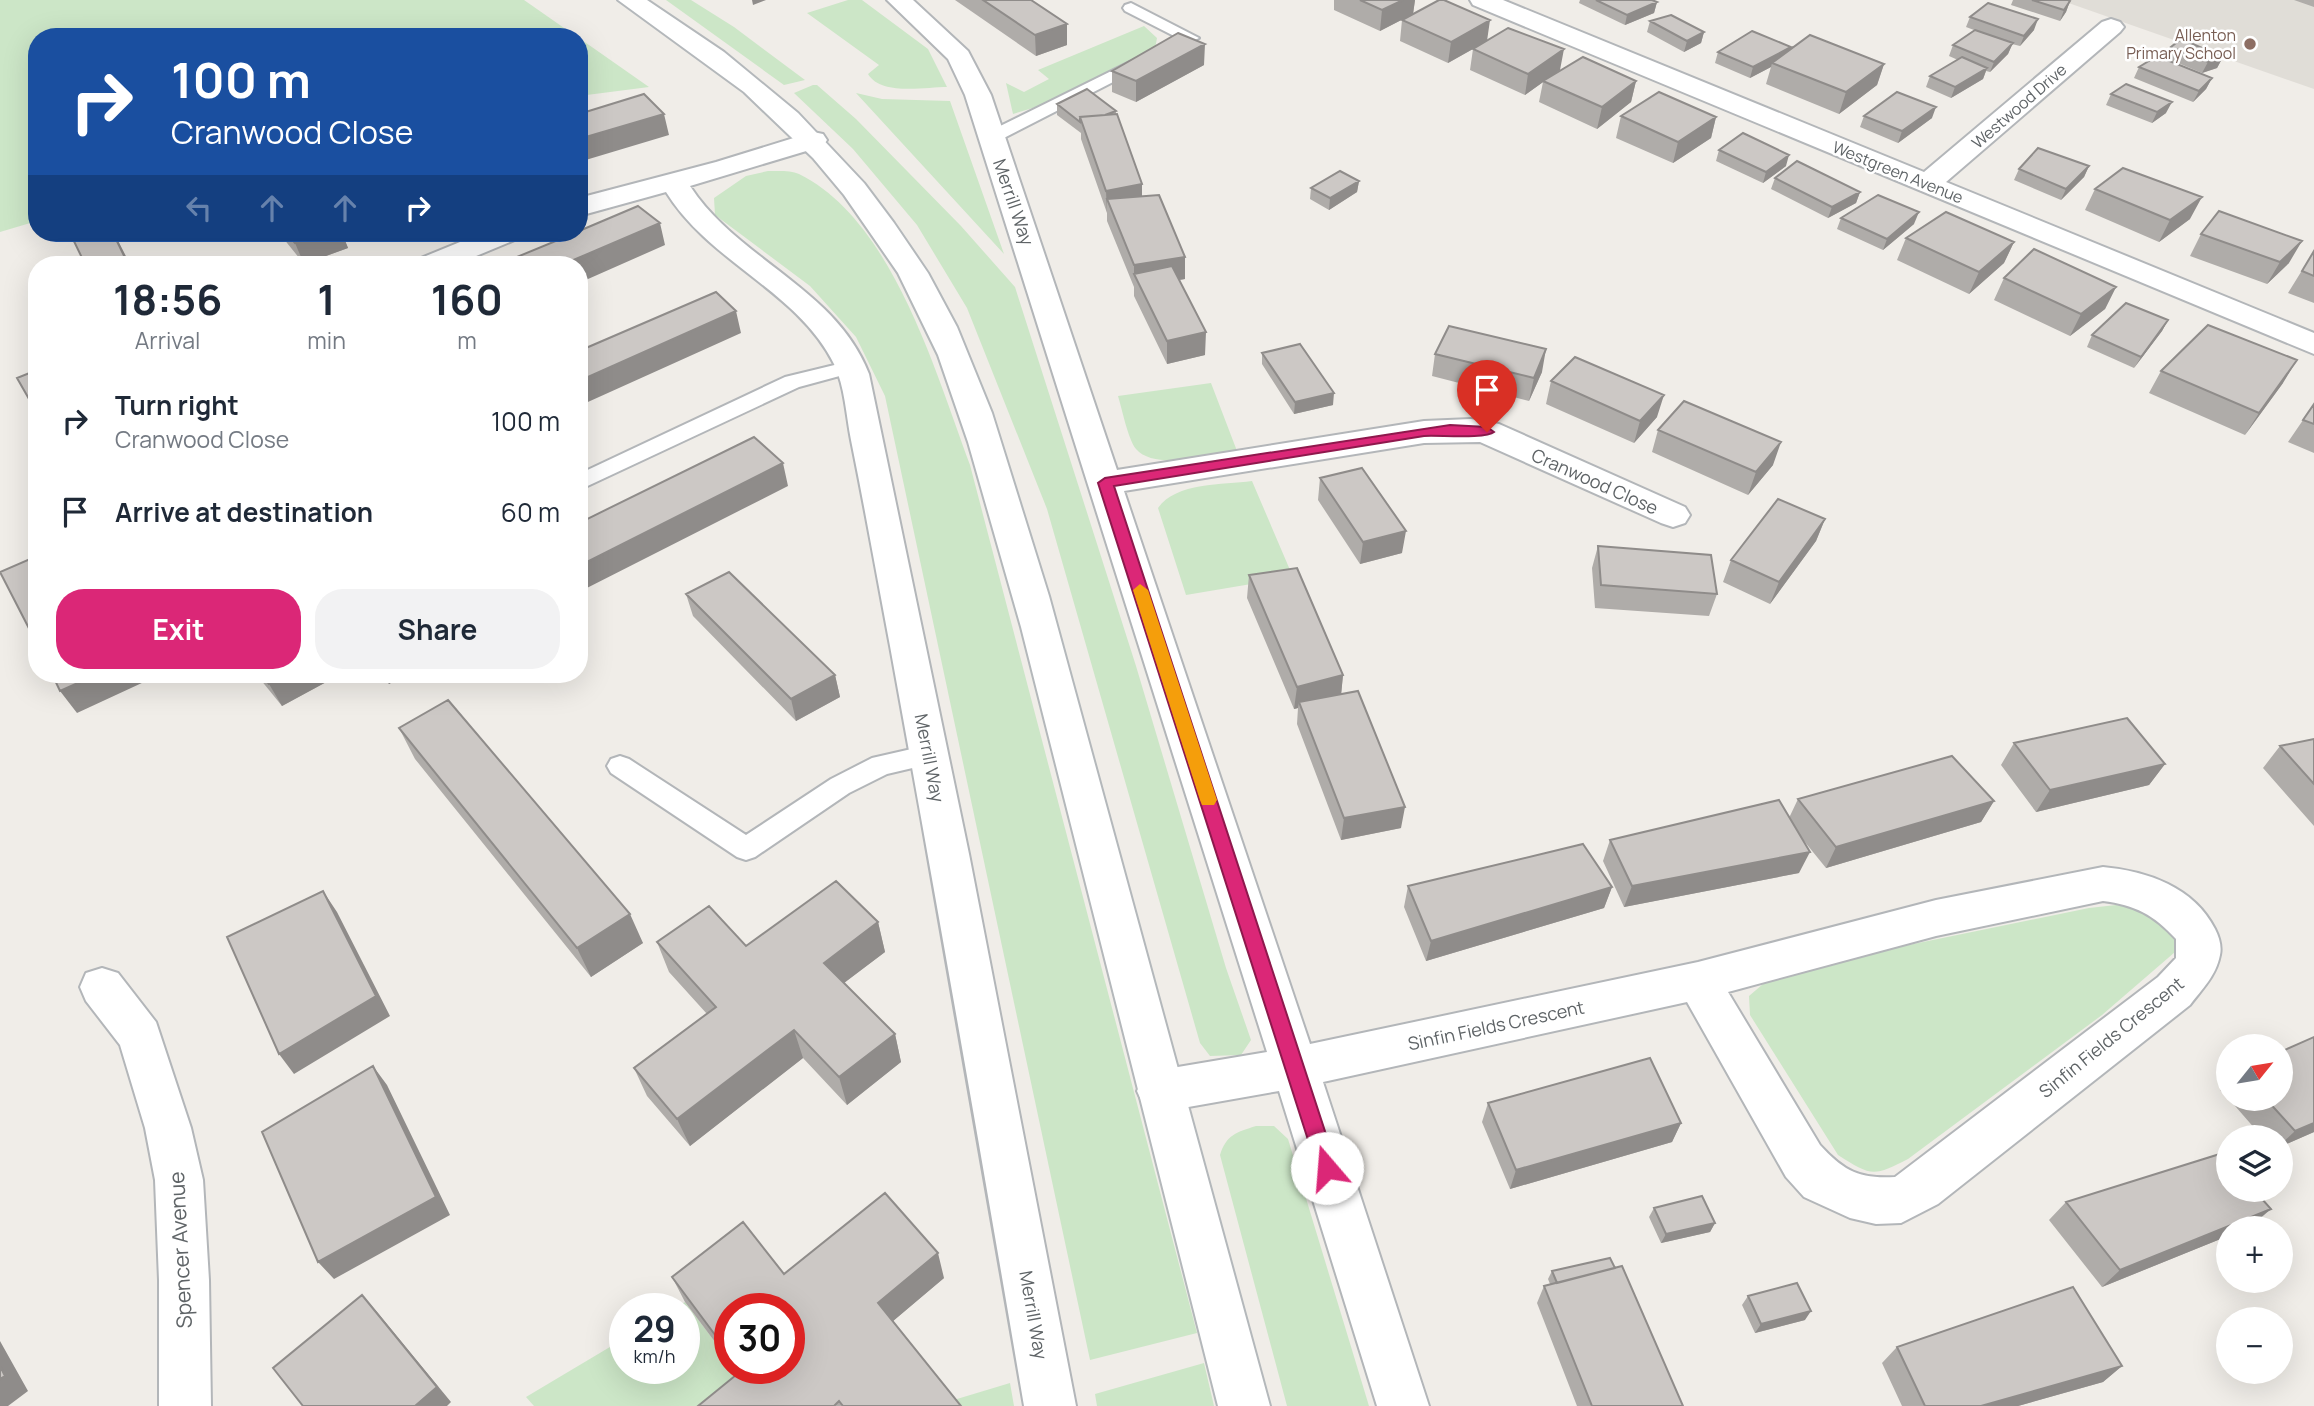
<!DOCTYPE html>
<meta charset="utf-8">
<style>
:root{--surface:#fff;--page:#f2f2f3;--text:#1f2937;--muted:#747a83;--accent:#db2777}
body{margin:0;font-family:Manrope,sans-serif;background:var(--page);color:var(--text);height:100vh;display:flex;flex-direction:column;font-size:26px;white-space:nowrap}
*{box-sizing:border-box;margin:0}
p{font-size:23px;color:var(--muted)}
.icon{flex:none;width:38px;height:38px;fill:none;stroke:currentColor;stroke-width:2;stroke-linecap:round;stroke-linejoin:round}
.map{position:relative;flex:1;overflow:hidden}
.drawer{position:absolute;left:28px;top:256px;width:560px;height:427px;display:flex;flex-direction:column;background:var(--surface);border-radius:28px;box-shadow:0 7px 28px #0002}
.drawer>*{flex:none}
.banner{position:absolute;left:28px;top:28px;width:560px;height:214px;border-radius:28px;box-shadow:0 7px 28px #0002;background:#1a4fa0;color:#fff;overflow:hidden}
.needle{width:46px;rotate:60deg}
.buttons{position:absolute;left:2216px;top:1034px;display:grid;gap:14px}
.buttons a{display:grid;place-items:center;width:77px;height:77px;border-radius:50%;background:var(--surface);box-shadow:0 7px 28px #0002;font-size:35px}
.speed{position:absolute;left:609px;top:1293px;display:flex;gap:14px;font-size:35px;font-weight:700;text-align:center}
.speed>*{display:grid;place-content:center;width:91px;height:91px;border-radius:50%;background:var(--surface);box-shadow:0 7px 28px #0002;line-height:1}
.speed small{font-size:18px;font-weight:400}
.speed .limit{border:10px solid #d22;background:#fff;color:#111}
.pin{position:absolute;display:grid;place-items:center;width:60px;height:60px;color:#fff;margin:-72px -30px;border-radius:50% 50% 50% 0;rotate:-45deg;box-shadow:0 0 7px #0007}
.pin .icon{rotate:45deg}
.me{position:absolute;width:77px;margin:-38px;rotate:342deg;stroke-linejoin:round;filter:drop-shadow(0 0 5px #0008)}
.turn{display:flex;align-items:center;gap:24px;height:147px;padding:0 28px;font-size:32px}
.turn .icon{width:91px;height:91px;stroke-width:2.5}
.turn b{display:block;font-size:49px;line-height:60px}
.lanes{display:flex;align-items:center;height:66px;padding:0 28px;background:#0003;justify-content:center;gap:35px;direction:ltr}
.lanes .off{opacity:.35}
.eta{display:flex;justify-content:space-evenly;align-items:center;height:119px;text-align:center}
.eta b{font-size:42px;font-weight:700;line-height:49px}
.button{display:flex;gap:14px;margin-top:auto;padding:14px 28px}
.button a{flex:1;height:80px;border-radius:28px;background:var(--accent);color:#fff;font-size:28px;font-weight:700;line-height:80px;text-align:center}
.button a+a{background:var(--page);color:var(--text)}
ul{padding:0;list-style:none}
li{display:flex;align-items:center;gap:21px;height:91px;padding:0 28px}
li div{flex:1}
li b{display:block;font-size:26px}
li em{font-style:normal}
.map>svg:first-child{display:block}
.education{fill:#e0ddd7}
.green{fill:#cce6c7}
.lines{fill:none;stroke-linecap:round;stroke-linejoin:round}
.lane-casing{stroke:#b3b6b9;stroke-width:4}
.street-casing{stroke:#b3b6b9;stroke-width:4}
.secondary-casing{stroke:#b4b8bb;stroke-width:4}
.lane{fill:#fff;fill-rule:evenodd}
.street{fill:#fff;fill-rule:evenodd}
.secondary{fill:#fff;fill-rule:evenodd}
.wall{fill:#afaca9}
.shaded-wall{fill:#8f8c8a}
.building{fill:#ccc8c5;stroke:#8f8c8a;stroke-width:2}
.route{fill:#db2777;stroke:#8e194d;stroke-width:2}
.slow{fill:#f59e0b}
.education-dot{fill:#8d6e63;stroke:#fff;stroke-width:2.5}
.labels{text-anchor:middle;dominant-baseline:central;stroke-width:5;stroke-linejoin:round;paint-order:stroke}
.far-education-label{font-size:16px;fill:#785e54;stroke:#fff;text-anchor:end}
.far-street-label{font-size:16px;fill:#5f6467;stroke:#fff}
.street-label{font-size:18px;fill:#5f6467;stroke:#fff}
.near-street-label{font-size:21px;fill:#5f6467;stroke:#fff}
</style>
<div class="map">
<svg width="2314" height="1406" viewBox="0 0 2314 1406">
<rect width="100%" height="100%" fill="#f0ede8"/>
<!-- education -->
<path class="education" d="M2060 0H2314V89Z"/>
<!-- green -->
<path class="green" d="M0 0H524L577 37H37V221L0 232Z
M666 0H691L734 27 805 80 784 85Z
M848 0H862L928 49 947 87C925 87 881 96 868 74L879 65 807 13Z
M1144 26 1157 38 1155 49 1036 107 1013 114 1006 83 1024 92 1049 79 1038 70Z
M579 38 649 87 579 96Z
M813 85H817L856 119 961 226 1015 287 1136 666 1226 968 1251 1040 1241 1055 1210 1056 1200 1043 1047 509 967 308 917 225 853 149 794 93Z
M856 93 882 99 950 101 1004 254Z
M768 171C777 171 791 170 799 174 893 220 936 374 970 465L1197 1333 1090 1360 885 396 856 337 810 286 715 215 714 198 746 176Z
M1211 383 1237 451C1211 455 1155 471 1136 449 1128 439 1122 409 1118 396Z
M1252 481 1293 577 1186 595 1158 508C1176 482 1223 485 1252 481Z
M2116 905 2144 910 2176 935 2175 952 2102 1015 1908 1159C1873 1177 1871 1176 1838 1155L1750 1015 1749 996 1777 972 2089 908Z
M1256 1126H1274L1288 1139 1369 1406H1287L1220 1155C1226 1135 1237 1132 1256 1126Z
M685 1302 730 1362V1368L735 1369 753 1393 738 1406H534L526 1397 625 1338V1368H684V1309H673Z
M1204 1363 1214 1406H1097L1095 1394Z
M1010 1383 1014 1406H950L947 1402Z"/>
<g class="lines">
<defs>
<path id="lane" d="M1131 3 1199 38 998 141H986L983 137 986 133 1178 38 1125 11 1123 8 1125 5Z
M851 361 858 363 861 367 858 371 799 387 579 490V474L785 377Z
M929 745 938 748 942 755 938 762 887 774 849 793 755 857 746 860 737 857 611 773 607 766 611 759 620 756 629 759 746 835 831 779 872 758Z"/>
<path id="street" d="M887 0H913L968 51 991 95 1117 470 1424 421 1471 419 1499 424 1685 507 1690 515 1685 523 1673 527 1661 523 1480 442 1424 443 1124 491 1310 1044 1698 962 1936 900 2103 867C2147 871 2194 887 2215 929 2219 937 2222 946 2220 955 2216 976 2202 989 2190 1005L1938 1204 1901 1223 1876 1224 1850 1218 1804 1197 1786 1177 1687 1002 1323 1082 1429 1406H1377L1279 1091 1160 1112 1144 1106 1137 1091 1144 1076 1160 1070 1267 1052 965 95 948 59ZM2103 901C2135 905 2154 915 2176 939V958L2158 977 1895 1177C1859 1179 1844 1171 1820 1145L1728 992 1936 936Z
M1470 0H1503L1924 172 2102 22 2111 19 2120 22 2124 27 2120 32 1946 182 2314 333V354L1473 5Z
M813 132 823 134 827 140 823 146 690 186C738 260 836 288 869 374L969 854 1076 1406H1024C981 1152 936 899 890 646 877 577 865 509 851 440 846 415 845 387 834 364 798 291 710 263 666 192L579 216V198L716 162Z
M482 233H522L517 239 457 264H417L421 258Z
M102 968 118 973 156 1022 191 1128 203 1180 209 1280 211 1406H159V1280L155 1180 145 1128 120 1045 86 1001 80 987 86 973Z"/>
<path id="secondary" d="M618 0H647L724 52 798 113 864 183 894 223 928 273 957 327 992 413 1049 596 1270 1406H1218L1021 627 968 442 938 355 898 273 844 195 813 158 744 92Z"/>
</defs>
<!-- lane casing -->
<use href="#lane" class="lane-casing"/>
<!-- street casing -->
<use href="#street" class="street-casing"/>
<!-- secondary casing -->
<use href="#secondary" class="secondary-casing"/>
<!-- lane -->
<use href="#lane" class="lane"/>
<!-- street -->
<use href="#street" class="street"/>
<!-- secondary -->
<use href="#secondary" class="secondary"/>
</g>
<!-- wall -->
<path class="wall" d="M955 0H1031L1067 45 1036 56Z
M1334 0H1415L1413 14 1487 41 1560 70 1552 75 1636 81 1631 102 1597 129 1539 102 1543 82 1525 95 1470 70 1473 49 1448 63 1400 41 1402 20 1405 18 1380 31 1334 10Z
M1580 0H1652L1657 2 1654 13 1625 25 1579 3Z
M2013 0H2068L2070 1 2066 12 2060 21 2011 5Z
M2294 0H2314V7Z
M1970 17 2034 30 2020 46 2012 44 2008 54 1990 72 1986 71 1983 79 1951 98 1926 87 1930 76 1958 60 1949 56 1953 45 1974 30 1966 27Z
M1650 21 1704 32 1701 43 1684 52 1647 32Z
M1791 47 1790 49 1884 64 1877 85 1839 114 1766 84 1771 67 1750 78 1715 63 1718 52Z
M2171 47 2223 57 2217 68 2202 73 2166 58Z
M1204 65 1136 102 1112 92V71Z
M2139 67 2212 78 2206 89 2193 102 2134 78Z
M2111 94 2166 113 2152 123 2106 105Z
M1057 104 1116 111V114L1142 184V196L1185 279 1179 280 1205 355 1167 364 1134 296V287L1107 221V213L1081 139V133L1057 115Z
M1621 116 1716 117 1711 138 1673 163 1616 138Z
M1864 116 1932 118 1898 143 1860 127Z
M1719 150 1786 166 1763 183 1716 161Z
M2089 166 2084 177 2061 200 2014 180 2019 169Z
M1775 178 1860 192 1856 203 1828 218 1771 189Z
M1359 181 1357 192 1329 210 1310 199 1311 188Z
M2095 189 2190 219 2159 242 2085 210Z
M1841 218 1914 224 1883 250 1837 229Z
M279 233H342L348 248 304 264Z
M2201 234 2289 263 2267 284 2190 256Z
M1906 238 2014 242 2004 263 1969 294 1897 260Z
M2314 251V303L2288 293Z
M2004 278 2116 287 2105 309 2070 336 1994 300Z
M2168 320 2162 331 2134 368 2087 347 2092 335Z
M1262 353 1333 405 1294 414 1262 364Z
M1435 354 1542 372 1529 401 1432 376Z
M2161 371 2283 383 2245 435 2149 393Z
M1551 381 1657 417 1634 443 1546 404Z
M2314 404V453L2288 442Z
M1658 430 1773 465 1748 495 1652 452Z
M1320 478 1402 553 1360 564 1318 500Z
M1825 519 1816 541 1770 604 1723 582 1731 560Z
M1598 546 1717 594 1709 616 1595 608 1592 568Z
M1249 575 1343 675 1341 694 1401 828 1341 840 1297 724 1298 708 1294 709 1247 598Z
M686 594 835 675 840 697 796 721 693 616Z
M256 674H341L282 706Z
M381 674H407L389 684Z
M399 728 643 943 591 977 415 759Z
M2314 739V826L2263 768 2280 746Z
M2014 743 2165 764 2149 785 2036 812 2001 765Z
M1798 799 1994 801 1981 822 1826 868 1800 836 1799 873 1624 907 1603 861 1610 840 1789 818Z
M1408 886 1612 887 1604 908 1426 961 1404 907Z
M878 922 885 952 844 983 895 1034 901 1062 847 1105 803 1058 690 1146 647 1096 634 1068 707 1014 669 972 657 942 746 946Z
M2314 1037V1132L2280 1147V1138H2263L2229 1099H2280Z
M2228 1082V1098L2220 1090Z
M1488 1103 1681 1123 1672 1142 1510 1189 1482 1122Z
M2066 1202 2250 1227 2102 1287 2049 1220Z
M1654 1208 1715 1223 1710 1232 1661 1243 1649 1217Z
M1552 1271 1683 1406H1577L1537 1303 1544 1286 1550 1284 1548 1279Z
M784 1274 944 1278 893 1321 961 1406H698L738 1373 735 1368H789L730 1309V1362L685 1302 672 1277Z
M1748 1296 1805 1320 1755 1333 1742 1305Z
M1897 1347 2122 1366 2103 1382 2018 1406H1902L1882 1363Z"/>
<!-- shaded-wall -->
<path class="shaded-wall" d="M752 0H766L753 5Z
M1403 0H1415L1413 14 1380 31 1382 10Z
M2070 1 2066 12 2060 21 2064 10Z
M1657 2 1654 13 1625 25 1627 15Z
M2038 19 2034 30 2020 46 2024 36Z
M1490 20 1487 41 1448 63 1451 42Z
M1067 24V45L1036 56 1035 35Z
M1704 32 1701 43 1684 52 1687 41Z
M2013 43 2008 54 1990 72 1994 62Z
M1205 44 1204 65 1136 102V81Z
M1791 47 1788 58 1772 63 1771 67 1750 78 1753 67Z
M1564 49 1560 70 1525 95 1528 74Z
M2223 57 2217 68 2202 73 2208 62Z
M1884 64 1877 85 1839 114 1846 92Z
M1987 68 1983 79 1951 98 1955 87Z
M2212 78 2206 89 2193 102 2199 91Z
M1636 81 1631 102 1597 129 1602 107Z
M2172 102 2166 113 2152 123 2157 112Z
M1936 107 1932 118 1898 143 1902 131Z
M664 114 669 135 579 162V139Z
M1716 117 1711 138 1673 163 1678 142Z
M1789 155 1786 166 1763 183 1766 172Z
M2089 166 2084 177 2061 200 2066 189Z
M1359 181 1357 192 1329 210 1330 198Z
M1142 184V206L1107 199V213L1106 191Z
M1860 192 1856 203 1828 218 1832 207Z
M2202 197 2190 219 2159 242 2170 220Z
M1919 212 1914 224 1883 250 1887 239Z
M660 223 665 245 579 283V264H564Z
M113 233H114L130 264H128Z
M321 233H342L348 248 304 264 295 243Z
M2302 241 2289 263 2267 284 2280 262Z
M2014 242 2004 263 1969 294 1979 272Z
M1185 257V279L1140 286 1134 274V287V265Z
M2116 287 2105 309 2070 336 2081 314Z
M736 311 741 333 579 406V381Z
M2168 320 2162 331 2134 368 2141 357Z
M1206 332 1205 355 1167 364V341Z
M1546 349 1542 372 1529 401 1534 378Z
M2297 360 2283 383 2245 435 2259 413Z
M1334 393 1333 405 1294 414 1295 402Z
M1664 395 1657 417 1634 443 1640 421Z
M1781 442 1773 465 1748 495 1756 472Z
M783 463 788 486 579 592V566Z
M1825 519 1816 541 1770 604 1779 582Z
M1406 531 1402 553 1360 564 1363 542Z
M98 674H139L144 682 77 713 60 691Z
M288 674H341L282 706 269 684Z
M384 674H407L389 684Z
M835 675 840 697 796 721 791 699Z
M1343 675 1341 696 1299 702 1298 708 1294 709 1297 687Z
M2165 764 2149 785 2036 812 2050 790Z
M1994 801 1981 822 1826 868 1836 847Z
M1405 807 1401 828 1341 840 1344 818Z
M1810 852 1799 873 1624 907 1632 886Z
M1612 887 1604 908 1426 961 1431 941Z
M323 891 337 912 390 1016 294 1074 279 1054Z
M630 914 643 943 591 977 577 948Z
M878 922 885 952 832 992 824 963Z
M794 1030 803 1058 690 1146 677 1119Z
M895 1034 901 1062 847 1105 839 1077Z
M373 1066 387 1085 450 1215 334 1279 318 1262Z
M1681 1123 1672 1142 1510 1189 1516 1170Z
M2314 1123V1132L2280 1147V1145L2295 1131Z
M2271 1209 2250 1227 2247 1228H2228V1236L2102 1287 2120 1270Z
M1715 1223 1710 1232 1661 1243 1666 1234Z
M938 1253 944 1278 886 1327 878 1303Z
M362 1295 377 1312 451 1402 447 1406H415Z
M1811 1311 1805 1320 1755 1333 1761 1324Z
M0 1341 28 1391 8 1406H0Z
M2122 1366 2103 1382 2018 1406H1981Z"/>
<!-- building -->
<path class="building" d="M983 0H1031L1067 24 1035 35Z
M1360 0H1403L1382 10Z
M1439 0H1444L1490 20 1451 42 1402 20Z
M1596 0H1652L1657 2 1627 15Z
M2032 0H2068L2070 1 2064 10Z
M1988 3 2038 19 2024 36 1970 17Z
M1671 15 1704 32 1687 41 1650 21Z
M1508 28 1564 49 1528 74 1473 49Z
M1975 30 2013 43 1994 62 1953 45Z
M1752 31 1791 47 1753 67 1718 52Z
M1178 33 1205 44 1136 81 1112 71Z
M1810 35 1884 64 1846 92 1772 63Z
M2181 39 2223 57 2208 62 2171 47Z
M2157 56 2212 78 2199 91 2139 67Z
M1583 57 1636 81 1602 107 1543 81Z
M1962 57 1987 68 1955 87 1930 76Z
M2126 84 2172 102 2157 112 2111 94Z
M1087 89 1116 111 1105 115 1080 117V122L1057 104Z
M1659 92 1716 117 1678 142 1621 116Z
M1897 92 1936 107 1902 131 1864 116Z
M644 94 664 114 579 139V114Z
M1117 114 1142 184 1106 191 1080 117Z
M1743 133 1789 155 1766 172 1719 150Z
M2038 148 2089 166 2066 189 2019 169Z
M1797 161 1860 192 1832 207 1775 178Z
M2123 168 2202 197 2170 220 2095 189Z
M1340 171 1359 181 1330 198 1311 188Z
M1159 195 1185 257 1134 265 1107 199Z
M1878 195 1919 212 1887 239 1841 218Z
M638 206 660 223 564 264H500L575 233H579V231Z
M2219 211 2302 241 2280 262 2201 234Z
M1946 212 2014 242 1979 272 1906 238Z
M70 233H113L128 264H85Z
M287 233H321L295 243Z
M2034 249 2116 287 2081 314 2004 278Z
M2314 251V276L2302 271Z
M1172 266 1206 332 1167 341 1134 274Z
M716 292 736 311 579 381V351Z
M2126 303 2168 320 2141 357 2092 335Z
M2208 325 2297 360 2259 413 2161 371Z
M1449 326 1546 349 1534 378 1435 354Z
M1300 344 1334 393 1295 402 1262 353Z
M1575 357 1664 395 1640 421 1551 381Z
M37 370V413L17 378Z
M1684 401 1781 442 1756 472 1658 430Z
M2314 404V424L2303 420Z
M754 437 783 463 579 566V523Z
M1362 468 1406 531 1363 542 1320 478Z
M1778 499 1825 519 1779 582 1731 560Z
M1598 546 1711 555 1717 594 1601 585Z
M37 556V644L0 572Z
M1297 568 1343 675 1297 687 1249 575Z
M729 572 835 675 791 699 686 594Z
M52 674H98L60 691Z
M261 674H288L269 684Z
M1358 691 1405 807 1344 818 1299 702Z
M448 700 630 914 577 948 399 728Z
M2127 718 2165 764 2050 790 2014 743Z
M2314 739V784L2280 746Z
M1952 756 1994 801 1836 847 1798 799Z
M1779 800 1810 852 1632 886 1610 840Z
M1583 844 1612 887 1431 941 1408 886Z
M836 881 878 922 824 963 895 1034 839 1077 794 1030 677 1119 634 1068 716 1007 657 942 709 906 746 946Z
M323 891 376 996 279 1054 227 937Z
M2314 1037V1123L2295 1131 2266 1099H2280V1052Z
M1650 1058 1681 1123 1516 1170 1488 1103Z
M373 1066 436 1197 318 1262 262 1132Z
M2223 1153 2228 1159V1190H2254L2271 1209 2120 1270 2066 1202Z
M885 1193 938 1253 878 1303 961 1406H843L839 1401 834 1406H698L741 1371 740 1368H789V1309H730V1355L672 1277 743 1222 784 1274Z
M1702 1196 1715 1223 1666 1234 1654 1208Z
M1610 1258 1615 1268 1557 1283 1552 1271Z
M1622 1266 1683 1406H1592L1544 1286Z
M1797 1283 1811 1311 1761 1324 1748 1296Z
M2073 1287 2122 1366 1981 1406H1925L1897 1347Z
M362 1295 437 1387 415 1406H303L273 1368Z
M0 1366 5 1376 0 1379Z"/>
<!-- route -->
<path class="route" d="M1450 425 1487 427 1494 432C1486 439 1439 435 1424 436L1114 486 1337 1168 1334 1175 1327 1177 1320 1175 1317 1168 1098 483 1105 478Z"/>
<!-- slow -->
<path class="slow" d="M1140 584 1148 590 1217 800 1214 805H1202L1200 800 1133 590Z"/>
<!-- markers -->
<circle class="education-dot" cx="2250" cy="44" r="7"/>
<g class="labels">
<!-- far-education labels -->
<g class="far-education-label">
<text x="2236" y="35">Allenton<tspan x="2236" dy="18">Primary School</tspan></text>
</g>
<!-- far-street labels -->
<g class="far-street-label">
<text transform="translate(2019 106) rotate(-41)">Westwood Drive</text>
<text transform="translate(1898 172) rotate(22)">Westgreen Avenue</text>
</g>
<!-- street labels -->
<g class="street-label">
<text transform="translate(1014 202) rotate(71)">Merrill Way</text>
<text transform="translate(1595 481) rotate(24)">Cranwood Close</text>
<text transform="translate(930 758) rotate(79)">Merrill Way</text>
<text transform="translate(1496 1025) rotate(-12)">Sinfin Fields Crescent</text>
<text transform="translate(2111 1037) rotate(-39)">Sinfin Fields Crescent</text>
<text transform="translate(1034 1315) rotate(80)">Merrill Way</text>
</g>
<!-- near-street labels -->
<g class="near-street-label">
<text transform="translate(180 1250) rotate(-93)">Spencer Avenue</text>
</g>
</g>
</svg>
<div class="buttons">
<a><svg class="needle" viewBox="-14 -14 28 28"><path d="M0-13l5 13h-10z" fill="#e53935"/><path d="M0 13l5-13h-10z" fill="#747a83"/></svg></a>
<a><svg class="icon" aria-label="layers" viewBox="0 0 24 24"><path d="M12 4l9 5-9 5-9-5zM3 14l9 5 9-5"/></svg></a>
<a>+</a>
<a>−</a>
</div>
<div class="speed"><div>29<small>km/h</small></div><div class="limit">30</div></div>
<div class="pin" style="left:1487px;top:432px;background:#d93025"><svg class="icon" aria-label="arrive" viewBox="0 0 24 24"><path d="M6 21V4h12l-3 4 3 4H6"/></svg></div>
<svg class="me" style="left:1327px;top:1168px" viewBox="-20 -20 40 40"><circle r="19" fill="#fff"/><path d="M0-13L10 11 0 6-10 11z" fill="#db2777"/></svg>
<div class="banner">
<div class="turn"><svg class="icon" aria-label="right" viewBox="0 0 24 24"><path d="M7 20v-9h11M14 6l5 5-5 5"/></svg><div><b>100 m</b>Cranwood Close</div></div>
<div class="lanes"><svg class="icon off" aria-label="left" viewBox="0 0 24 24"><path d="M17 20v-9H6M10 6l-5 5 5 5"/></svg><svg class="icon off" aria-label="ahead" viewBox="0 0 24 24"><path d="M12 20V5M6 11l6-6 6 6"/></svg><svg class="icon off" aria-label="ahead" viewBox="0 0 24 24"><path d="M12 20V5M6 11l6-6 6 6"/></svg><svg class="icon" aria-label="right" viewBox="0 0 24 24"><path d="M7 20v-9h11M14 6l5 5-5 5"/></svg></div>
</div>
<section class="drawer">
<div class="eta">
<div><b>18:56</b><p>Arrival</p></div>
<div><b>1</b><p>min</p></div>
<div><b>160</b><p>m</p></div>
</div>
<ul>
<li><svg class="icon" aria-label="right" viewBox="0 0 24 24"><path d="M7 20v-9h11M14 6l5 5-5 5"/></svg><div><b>Turn right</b><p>Cranwood Close</p></div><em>100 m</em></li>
<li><svg class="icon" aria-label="arrive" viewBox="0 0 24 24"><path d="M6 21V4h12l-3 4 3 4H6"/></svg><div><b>Arrive at destination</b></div><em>60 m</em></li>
</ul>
<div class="button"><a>Exit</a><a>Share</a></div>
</section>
</div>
